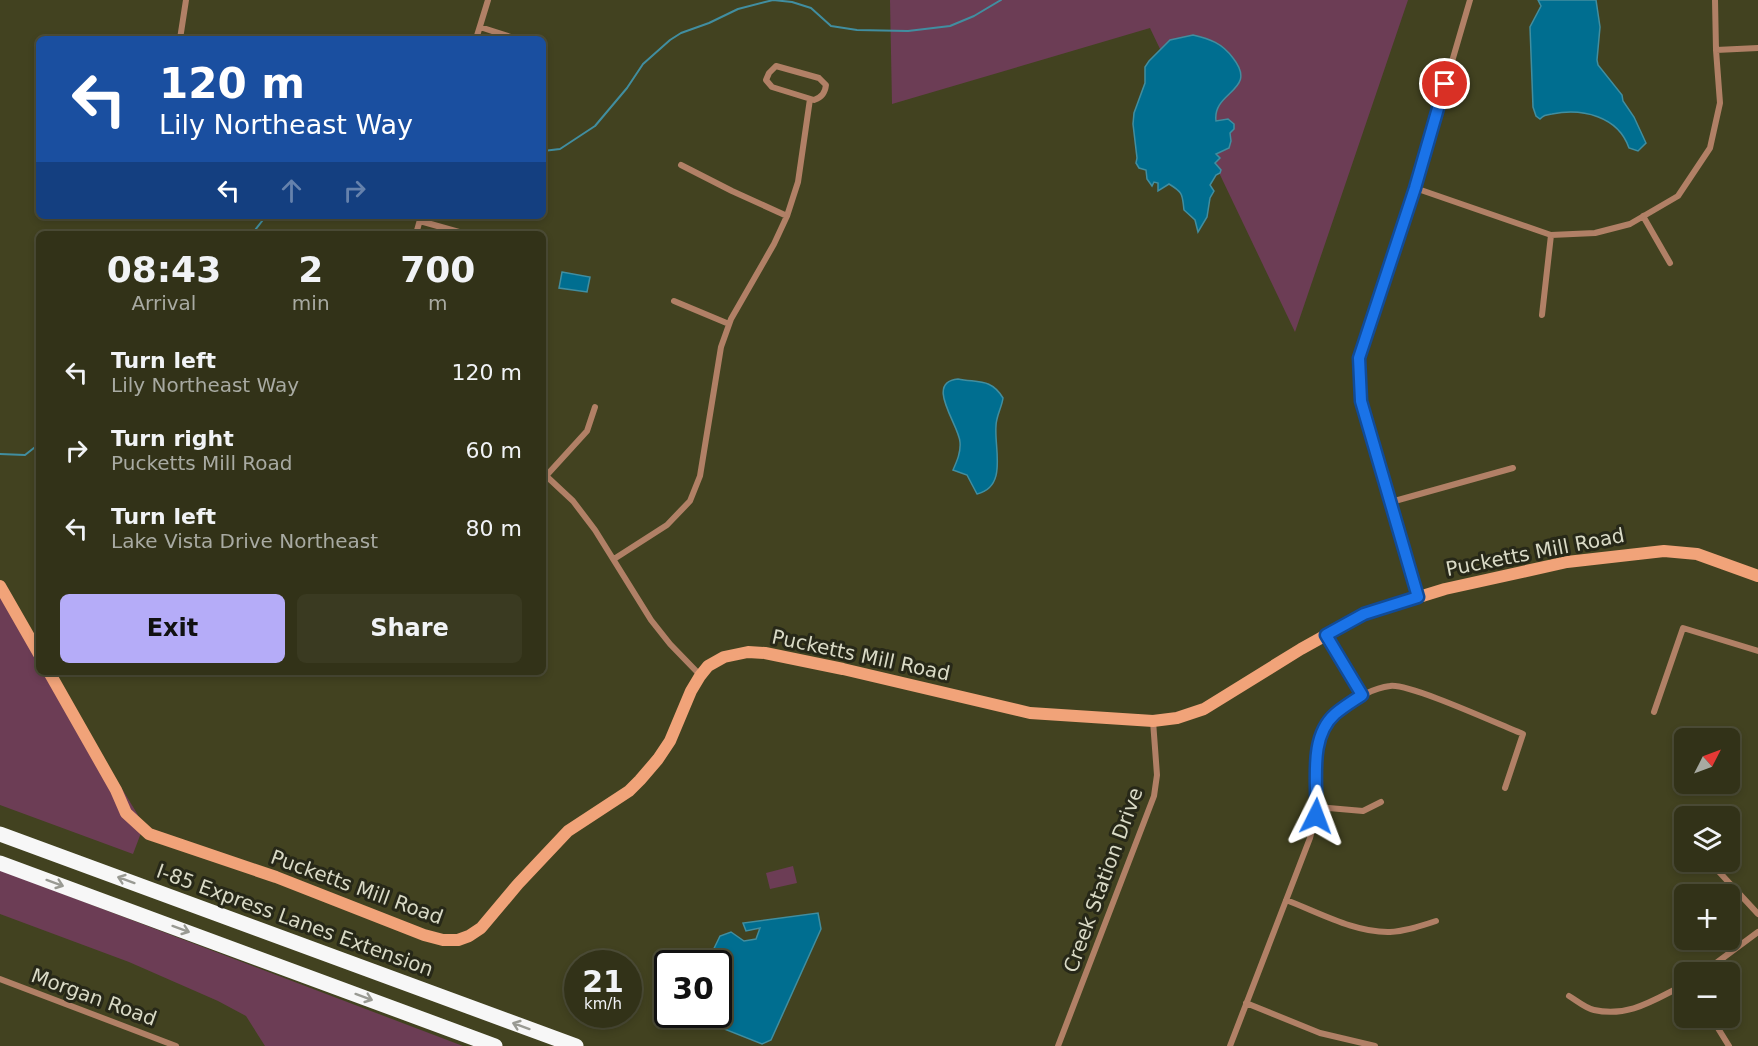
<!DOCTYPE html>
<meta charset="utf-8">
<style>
:root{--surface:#323218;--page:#3a3a21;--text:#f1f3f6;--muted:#a8aaa2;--line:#4d4d37;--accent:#b5acf8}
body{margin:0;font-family:"DejaVu Sans",sans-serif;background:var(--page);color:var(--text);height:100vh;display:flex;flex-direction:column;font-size:22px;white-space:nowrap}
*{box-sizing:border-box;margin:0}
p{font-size:20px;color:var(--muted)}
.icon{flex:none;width:33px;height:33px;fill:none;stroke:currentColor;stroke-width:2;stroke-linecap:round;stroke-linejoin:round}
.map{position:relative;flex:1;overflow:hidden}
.drawer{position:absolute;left:36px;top:231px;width:510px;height:444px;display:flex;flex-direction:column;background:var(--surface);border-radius:9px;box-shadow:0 3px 9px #0003,0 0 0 2px var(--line)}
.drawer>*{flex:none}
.top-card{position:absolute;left:36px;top:36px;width:510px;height:183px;border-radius:9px;box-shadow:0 3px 9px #0003,0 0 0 2px var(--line);background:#1a4fa0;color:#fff;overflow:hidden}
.needle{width:39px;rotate:48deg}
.tools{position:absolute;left:1674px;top:728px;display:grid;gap:12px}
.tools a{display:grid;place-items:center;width:66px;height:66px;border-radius:9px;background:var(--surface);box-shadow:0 3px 9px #0003,0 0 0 2px var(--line);font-size:30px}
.speed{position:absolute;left:564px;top:950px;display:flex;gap:12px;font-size:30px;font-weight:700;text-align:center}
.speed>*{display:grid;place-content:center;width:78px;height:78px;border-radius:50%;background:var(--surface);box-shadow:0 3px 9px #0003,0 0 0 2px var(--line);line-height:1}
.speed small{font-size:15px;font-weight:400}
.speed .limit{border:3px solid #111;border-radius:9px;background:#fff;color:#111}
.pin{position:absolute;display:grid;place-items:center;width:51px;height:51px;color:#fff;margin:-26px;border:3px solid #fff;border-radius:50%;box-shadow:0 2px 6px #0007}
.me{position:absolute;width:66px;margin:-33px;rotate:3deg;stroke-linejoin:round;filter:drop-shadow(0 0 4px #0008)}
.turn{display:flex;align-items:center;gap:21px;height:126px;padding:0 24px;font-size:27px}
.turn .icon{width:78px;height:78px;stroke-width:2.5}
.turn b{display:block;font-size:42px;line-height:51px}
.lanes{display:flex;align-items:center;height:57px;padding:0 24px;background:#0003;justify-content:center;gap:30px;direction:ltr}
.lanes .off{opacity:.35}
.eta{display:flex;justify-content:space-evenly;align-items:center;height:102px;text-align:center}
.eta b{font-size:36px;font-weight:700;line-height:42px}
.button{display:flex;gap:12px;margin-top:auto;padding:12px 24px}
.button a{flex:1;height:69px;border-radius:9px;background:var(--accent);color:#111;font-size:24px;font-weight:700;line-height:69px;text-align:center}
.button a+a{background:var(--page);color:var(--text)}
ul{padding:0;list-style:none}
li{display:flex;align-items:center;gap:18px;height:78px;padding:0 24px}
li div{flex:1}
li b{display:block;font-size:22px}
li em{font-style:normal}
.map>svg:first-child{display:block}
.green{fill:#6c3d55}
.water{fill:#006e90;stroke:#418ea0;stroke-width:1.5}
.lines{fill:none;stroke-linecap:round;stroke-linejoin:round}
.stream{stroke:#418ea0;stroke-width:2}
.street{stroke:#b18066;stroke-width:6}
.secondary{stroke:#f1a379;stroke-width:12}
.highway{stroke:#f7f7f7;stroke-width:15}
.oneway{stroke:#999a93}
.route-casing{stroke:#114b97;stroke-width:15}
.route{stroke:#1a73e8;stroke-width:10}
.labels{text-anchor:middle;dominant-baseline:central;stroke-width:6;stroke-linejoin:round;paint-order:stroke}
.street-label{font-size:20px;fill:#d9dac6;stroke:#272818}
</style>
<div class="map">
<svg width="1758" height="1046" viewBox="0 0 1758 1046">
<rect width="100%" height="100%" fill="#424220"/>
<!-- green -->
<path class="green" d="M890 0H1408L1295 332 1150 28 892 104Z
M0 588 39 652V672H51L144 825 133 854 0 805Z
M793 866 797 883 770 889 766 873Z
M0 870 463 1046H265L246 1016 218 1001 129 962 0 914Z"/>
<!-- water -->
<path class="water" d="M1538 0H1596L1600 27 1597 60 1598 65 1622 95 1623 101 1634 117 1646 143 1638 151 1629 148C1618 116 1582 108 1552 114 1546 115 1544 115 1540 119L1536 116 1533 107 1530 27 1541 6Z
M1193 35C1210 39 1222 43 1233 58 1259 91 1212 91 1216 121L1228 119 1234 124V129L1230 133 1231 141 1229 148 1216 154 1220 158 1215 163 1221 170 1220 173 1216 175 1210 185 1214 191 1210 198 1207 217 1198 232 1195 220 1184 210C1182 195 1184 193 1169 184L1158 191V183L1154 182 1152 186 1147 179 1146 170 1139 168 1136 163 1137 158 1133 124 1134 113 1145 83V67L1149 61 1170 40Z
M562 272 590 277 587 292 559 288Z
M958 379C978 383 991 378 1003 398 1002 407 996 416 996 426 994 448 1008 487 977 494L967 475 953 470C957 461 961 452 960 442 959 425 924 382 958 379Z
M818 913 821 929 771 1040 762 1044 694 1017 692 1014H718V963H707L720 936 731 932 744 941 756 939 760 928 746 931 743 923Z"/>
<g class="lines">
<!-- stream -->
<path class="stream" d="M543 151 560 149 595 126 627 88 643 64 670 40 681 33 709 23 738 9 773 0 792 2 811 8 831 26 857 30 908 31 950 26 974 16 1001 0
M252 234 266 216
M0 454 25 455 39 444"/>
<!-- street -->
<path class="street" d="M480 27 517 39
M180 39 186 0
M476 39 488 0
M1716 50 1758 48
M776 66 819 78 826 85C825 93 822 97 814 100L772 87 766 80 769 73Z
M681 165 732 191 787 216
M1415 188 1551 235 1595 233 1630 224 1678 196 1710 148 1720 103 1716 50 1715 0
M1643 216 1670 263
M420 221 466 234
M416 234 421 216
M674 301 729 324
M1542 315 1551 235
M543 473 573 501 595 530 651 620 670 644 700 675
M546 476 587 431 595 407
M1391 502 1513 468
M614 559 667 525 690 501 700 476 721 347 731 319 774 244 787 216 798 182 810 99
M1417 597 1361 401 1359 358 1415 188 1470 0
M1326 636 1362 695
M1654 712 1683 628 1758 651
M1317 807 1363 811 1381 802
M1709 861 1758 914
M1286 900C1318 912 1355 933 1390 932 1406 931 1421 926 1436 921
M1704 972 1758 932
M0 979 176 1046
M1569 996C1576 1000 1585 1008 1594 1010 1629 1018 1655 999 1684 985
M1246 1003 1320 1033 1375 1046
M1711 1017 1729 1046
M1058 1046 1154 796 1157 775 1153 721
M1230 1046 1310 838C1315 821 1318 805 1318 788 1317 775 1314 759 1317 747 1321 729 1331 717 1345 707 1359 697 1373 688 1390 686 1409 683 1500 725 1523 734L1505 788"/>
<!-- secondary -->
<path class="secondary" d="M0 586 39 654
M49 672 116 790 126 813 149 834 276 877 424 935 443 940H458L469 936 481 928 518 884 568 831 629 791 640 780 658 759 670 741 691 691 700 676 708 666 724 657 748 652 765 653 843 669 1030 713 1153 721 1177 718 1204 709 1301 649 1364 614 1445 589 1567 562 1664 551 1697 554 1758 576"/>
<!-- highway -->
<path class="highway" d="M0 834 576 1046
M0 863 495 1046"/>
</g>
<!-- one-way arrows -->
<defs><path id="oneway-shaft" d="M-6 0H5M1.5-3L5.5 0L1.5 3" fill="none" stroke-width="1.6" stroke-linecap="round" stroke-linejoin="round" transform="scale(1.5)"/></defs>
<g class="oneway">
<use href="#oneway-shaft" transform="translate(126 880) rotate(-160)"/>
<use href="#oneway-shaft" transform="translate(55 883) rotate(20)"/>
<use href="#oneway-shaft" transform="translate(181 929) rotate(20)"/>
<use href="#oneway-shaft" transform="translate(364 997) rotate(20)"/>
<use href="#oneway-shaft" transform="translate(521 1026) rotate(-160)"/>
</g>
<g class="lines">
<defs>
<path id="route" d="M1316 816C1318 783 1308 738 1335 714 1343 707 1353 701 1362 695L1326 635 1364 614 1418 597 1361 401 1359 358 1415 188 1445 84"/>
</defs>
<!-- route casing -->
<use href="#route" class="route-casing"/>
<!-- route -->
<use href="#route" class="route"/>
</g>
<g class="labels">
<!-- street labels -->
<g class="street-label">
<text transform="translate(1535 552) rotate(-11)">Pucketts Mill Road</text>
<text transform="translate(861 655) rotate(12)">Pucketts Mill Road</text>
<text transform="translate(1103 880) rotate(-70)">Creek Station Drive</text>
<text transform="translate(357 887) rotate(20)">Pucketts Mill Road</text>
<text transform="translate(295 920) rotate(20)">I-85 Express Lanes Extension</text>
<text transform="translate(94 997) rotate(20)">Morgan Road</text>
</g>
</g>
</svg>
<div class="tools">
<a><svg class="needle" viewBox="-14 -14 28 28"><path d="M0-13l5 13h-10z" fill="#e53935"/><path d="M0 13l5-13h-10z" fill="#a8aaa2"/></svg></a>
<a><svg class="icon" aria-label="layers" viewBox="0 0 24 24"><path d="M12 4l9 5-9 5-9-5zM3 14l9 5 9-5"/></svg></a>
<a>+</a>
<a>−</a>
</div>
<div class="speed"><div>21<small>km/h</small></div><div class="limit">30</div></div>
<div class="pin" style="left:1445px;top:84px;background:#d93025"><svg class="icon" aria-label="arrive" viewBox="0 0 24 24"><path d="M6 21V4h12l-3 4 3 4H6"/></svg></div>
<svg class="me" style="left:1316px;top:816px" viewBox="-20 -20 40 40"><path d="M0-17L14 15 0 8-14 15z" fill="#1a73e8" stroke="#fff" stroke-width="4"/></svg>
<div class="top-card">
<div class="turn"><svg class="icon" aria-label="left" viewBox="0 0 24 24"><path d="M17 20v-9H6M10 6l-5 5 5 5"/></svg><div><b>120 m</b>Lily Northeast Way</div></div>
<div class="lanes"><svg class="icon" aria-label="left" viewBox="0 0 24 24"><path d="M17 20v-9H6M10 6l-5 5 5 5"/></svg><svg class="icon off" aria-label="ahead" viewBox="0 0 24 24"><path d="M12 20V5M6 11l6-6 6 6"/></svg><svg class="icon off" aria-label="right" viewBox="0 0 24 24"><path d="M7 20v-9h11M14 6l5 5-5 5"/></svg></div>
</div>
<section class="drawer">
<div class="eta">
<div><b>08:43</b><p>Arrival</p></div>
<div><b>2</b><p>min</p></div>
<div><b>700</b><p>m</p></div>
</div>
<ul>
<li><svg class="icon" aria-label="left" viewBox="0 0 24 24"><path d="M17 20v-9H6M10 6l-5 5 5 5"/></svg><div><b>Turn left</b><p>Lily Northeast Way</p></div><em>120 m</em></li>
<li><svg class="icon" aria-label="right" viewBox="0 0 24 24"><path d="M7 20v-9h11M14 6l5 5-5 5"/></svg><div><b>Turn right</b><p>Pucketts Mill Road</p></div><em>60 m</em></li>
<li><svg class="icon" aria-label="left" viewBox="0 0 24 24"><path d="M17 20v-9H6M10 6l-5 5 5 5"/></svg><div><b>Turn left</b><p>Lake Vista Drive Northeast</p></div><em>80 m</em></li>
</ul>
<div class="button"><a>Exit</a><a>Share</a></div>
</section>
</div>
